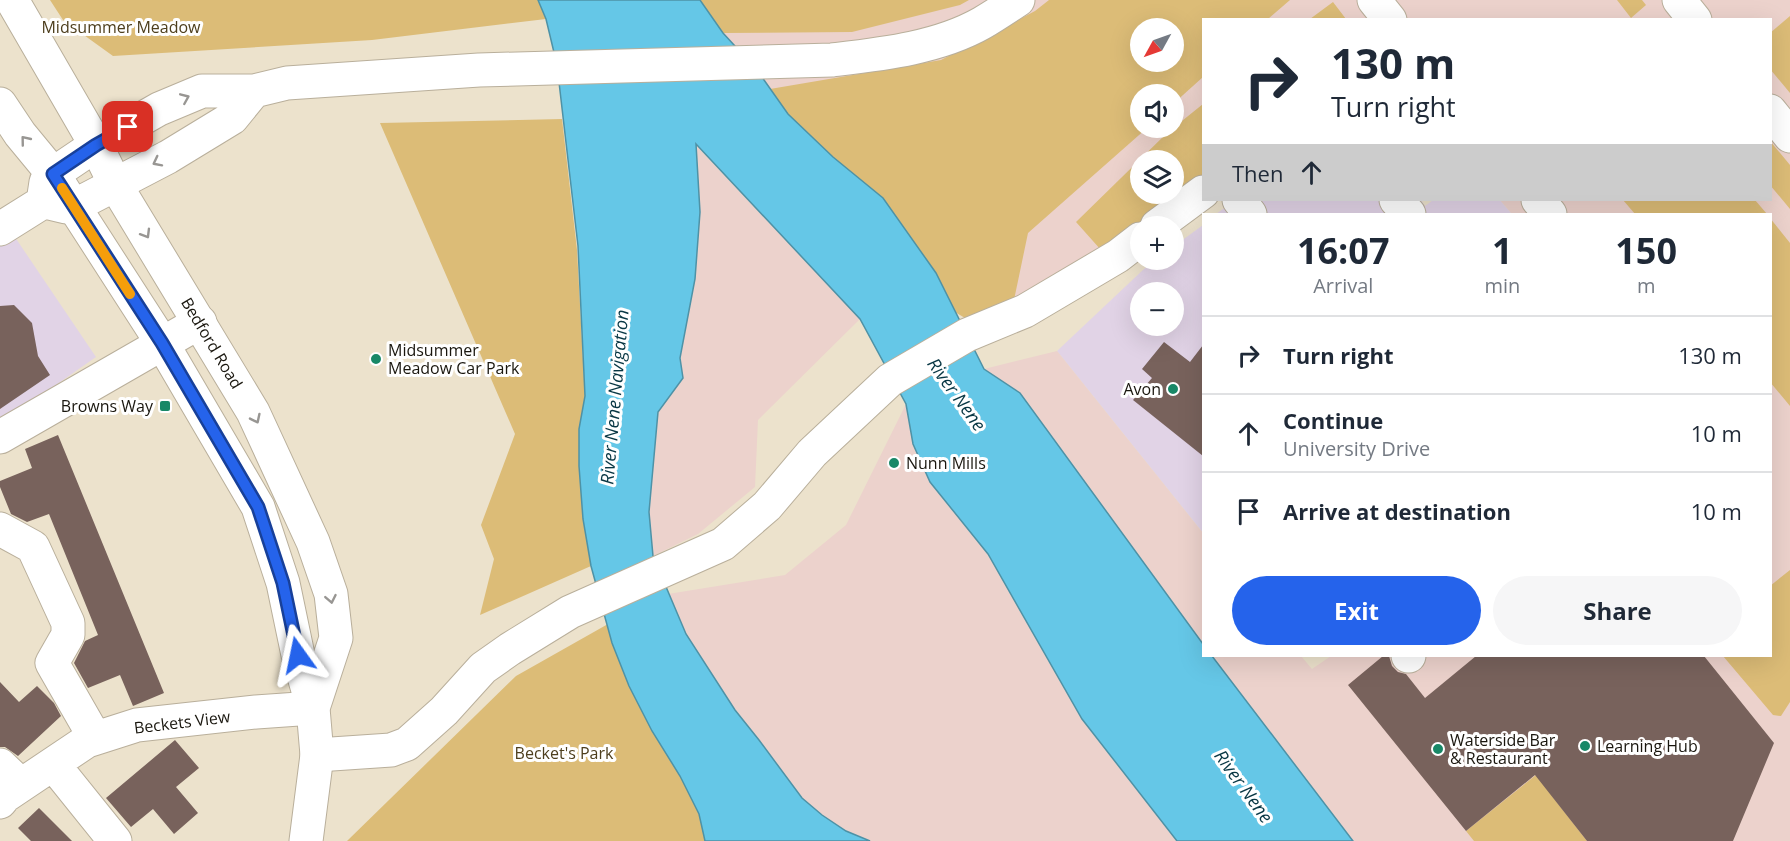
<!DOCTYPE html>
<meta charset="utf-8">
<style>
:root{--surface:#fff;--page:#f6f6f7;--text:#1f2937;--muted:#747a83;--line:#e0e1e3;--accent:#2563eb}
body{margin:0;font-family:"Open Sans",sans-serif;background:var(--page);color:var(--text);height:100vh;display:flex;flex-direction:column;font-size:22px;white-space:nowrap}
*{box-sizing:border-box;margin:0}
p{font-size:20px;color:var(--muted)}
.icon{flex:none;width:33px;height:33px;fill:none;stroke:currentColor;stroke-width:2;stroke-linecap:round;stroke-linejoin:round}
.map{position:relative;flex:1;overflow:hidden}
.drawer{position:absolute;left:1202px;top:213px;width:570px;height:444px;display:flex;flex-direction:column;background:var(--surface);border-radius:0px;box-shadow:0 6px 24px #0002}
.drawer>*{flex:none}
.guide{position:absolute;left:1202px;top:18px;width:570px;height:183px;border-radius:0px;box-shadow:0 6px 24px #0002;background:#fff;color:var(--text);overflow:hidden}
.needle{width:39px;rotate:230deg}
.fabs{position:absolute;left:1130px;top:18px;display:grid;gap:12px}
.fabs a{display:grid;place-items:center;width:54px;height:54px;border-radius:50%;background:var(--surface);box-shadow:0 6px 24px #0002;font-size:30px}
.pin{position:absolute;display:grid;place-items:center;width:51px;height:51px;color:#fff;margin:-26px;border-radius:12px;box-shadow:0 3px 9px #0006}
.me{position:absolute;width:66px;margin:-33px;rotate:348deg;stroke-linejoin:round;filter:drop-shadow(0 0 4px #0008)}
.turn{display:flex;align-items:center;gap:21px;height:126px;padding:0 30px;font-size:27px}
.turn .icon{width:78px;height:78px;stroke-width:2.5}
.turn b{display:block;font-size:42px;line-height:51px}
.then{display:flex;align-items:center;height:57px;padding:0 30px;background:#0003;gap:12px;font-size:22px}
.eta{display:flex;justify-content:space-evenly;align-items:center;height:102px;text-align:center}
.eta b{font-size:36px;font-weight:700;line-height:42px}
.button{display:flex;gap:12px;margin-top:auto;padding:12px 30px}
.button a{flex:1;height:69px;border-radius:36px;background:var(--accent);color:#fff;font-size:24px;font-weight:700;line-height:69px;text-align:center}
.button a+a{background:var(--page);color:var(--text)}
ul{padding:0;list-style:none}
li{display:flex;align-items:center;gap:18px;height:78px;padding:0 30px;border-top:2px solid var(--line)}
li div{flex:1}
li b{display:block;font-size:22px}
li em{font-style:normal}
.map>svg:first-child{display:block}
.commercial{fill:#e1d3e6;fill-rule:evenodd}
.education{fill:#ecd2cc;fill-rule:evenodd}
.green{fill:#dcbc77;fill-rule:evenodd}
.water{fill:#65c7e7;stroke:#4e92a6;stroke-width:1.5}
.building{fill:#78625c}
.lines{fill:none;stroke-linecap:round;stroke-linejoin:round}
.minor-casing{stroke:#b9af9b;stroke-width:35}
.major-casing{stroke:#b9af9b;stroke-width:35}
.minor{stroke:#fff;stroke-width:33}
.major{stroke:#fff;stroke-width:33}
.oneway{stroke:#989693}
.route-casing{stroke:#184099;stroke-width:15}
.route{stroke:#2563eb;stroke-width:10}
.slow{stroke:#f59e0b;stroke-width:10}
.poi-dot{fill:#188867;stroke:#fff;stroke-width:2}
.labels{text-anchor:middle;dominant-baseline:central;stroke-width:6;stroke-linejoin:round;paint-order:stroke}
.park-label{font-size:16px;fill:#4d3e1d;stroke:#fff}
.street-label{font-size:16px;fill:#19160e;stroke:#fff}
.poi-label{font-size:16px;fill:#19160e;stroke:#fff;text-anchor:start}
.water-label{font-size:18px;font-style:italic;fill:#083744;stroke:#fff}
</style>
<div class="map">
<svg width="1790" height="841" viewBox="0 0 1790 841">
<rect width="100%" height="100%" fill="#ece2cc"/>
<!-- commercial -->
<path class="commercial" d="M1236 200H1421L1425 206 1433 200H1500L1512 214H1216Z
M0 215 96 357 0 424Z
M1203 225V533L1057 351 1144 269 1156 260H1173V247ZM1140 292H1173V326H1140Z"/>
<!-- education -->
<path class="education" d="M700 0H1790V841H1353L1212 656H1301L1312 669 1331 656H1770V214H1512L1500 200H1770V20H1203V177L1054 284 970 321 955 312 936 273 833 157 788 114 757 70 723 33ZM1140 28H1173V62H1140ZM1140 94H1173V128H1140ZM1140 160H1173V194H1140Z
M695 144 860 319 758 420 755 487 698 534 653 556 649 512 658 412 683 378 680 358 695 279 700 212Z
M1057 351 1203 533V644L1020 393 984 369Z
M906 404 913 444 930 482 988 554 1082 719 1177 841H870L846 831 822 815 802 798 718 687 686 634 668 594 785 575 846 525Z"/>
<!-- green -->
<path class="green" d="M50 0H538L546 19 372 40 113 56 63 20Z
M700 0H969L960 5 852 32 723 33Z
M1049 0H1290L1268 19 1203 20V77L1173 104V94H1140V128H1147L1028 233 1014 300 970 321 955 312 936 273 833 157 788 114 770 89 941 60 1035 11ZM1140 28H1173V62H1140Z
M1617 0H1642L1646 5 1631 18Z
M1333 2 1346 19H1310Z
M1790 16V93L1770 69V33Z
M1203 104V177L1101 250 1076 222 1167 133ZM1140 160H1173V194H1140Z
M562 119 577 250 585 396 579 466 583 519 591 566 480 615 494 559 481 525 515 434 380 123Z
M1770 141 1790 165V209L1770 185Z
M1623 200H1755L1767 214H1635Z
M1770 218 1790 243V406L1770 382Z
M1790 570V702L1781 716 1773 715 1723 656H1770V586Z
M608 624 612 643 652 731 680 776 764 841H347L516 676Z
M1551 763 1552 796 1587 841H1474L1466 831Z"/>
<!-- water -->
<path class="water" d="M538 0H700L723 33 757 70 788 114 833 157 883 198 936 273 984 369 1020 393 1203 644V656H1212L1353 841H1177L1082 719 988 554 930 482 913 444 906 404 860 319 696 144 700 212 695 279 680 358 683 378 658 412 649 512 653 556 686 634 735 710 759 740 802 798 822 815 846 831 870 841H705L699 814 680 776 652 731 629 686 612 643 591 566 583 519 579 466V429L585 396 578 246 557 65 546 19Z"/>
<!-- building -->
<path class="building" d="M14 305 32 323 38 356 50 375 0 409V306Z
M1164 342 1190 362 1203 345V456L1133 400 1152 378 1142 369Z
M58 435 164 693 133 706 120 675 88 688 74 663 85 641 98 635 49 514 27 522 11 514 0 487V481L32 468 25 449Z
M1383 656H1389L1392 666 1398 672 1406 674 1425 698 1476 656H1704L1774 743 1733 841H1587L1535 775 1466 831 1348 685Z
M0 682 19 702 37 686 54 703 61 716 18 756 5 747H0Z
M175 740 199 768 176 787 198 813 174 834 153 809 131 827 106 798Z
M39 808 72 841H31L18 828Z"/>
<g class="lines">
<defs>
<path id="minor" d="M1374 0 1390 20
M1679 0 1695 20
M1770 111 1790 136
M1239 200 1250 214
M1396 200 1409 214
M1538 200 1550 214
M45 202 66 207 74 206 168 157 232 118 254 91
M1157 226 1203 192
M0 229 43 202 46 182 53 174 96 145 159 109 202 91H254L287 83 479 70 832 60C882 54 938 48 982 23 994 16 1006 8 1018 0
M0 437 200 322
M0 529 33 547 68 623V635L52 663 95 738
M1408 656H1409
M317 755 391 750 407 744 444 711 483 668 510 649 570 612 723 544 767 506 812 453 890 380 967 335 1025 311 1118 256 1140 239
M53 764 115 841
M0 765 21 785
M0 802 5 796 87 741 137 725 256 712 313 708"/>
<path id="major" d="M12 0 96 145 115 184 253 412 313 542 331 594 336 638 313 708
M0 104 20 134 53 174 162 343 258 507 283 583 298 655 313 708 317 755 306 841"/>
</defs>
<!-- minor casing -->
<use href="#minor" class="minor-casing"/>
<!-- major casing -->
<use href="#major" class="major-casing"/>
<!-- minor -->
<use href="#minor" class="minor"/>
<!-- major -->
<use href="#major" class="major"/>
</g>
<!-- one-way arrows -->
<defs><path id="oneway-chevron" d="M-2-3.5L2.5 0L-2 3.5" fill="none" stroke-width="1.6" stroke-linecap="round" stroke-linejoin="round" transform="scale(1.5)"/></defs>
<g class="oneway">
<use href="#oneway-chevron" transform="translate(185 98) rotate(-23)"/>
<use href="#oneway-chevron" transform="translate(25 140) rotate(-129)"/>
<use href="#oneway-chevron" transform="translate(157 162) rotate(153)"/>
<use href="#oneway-chevron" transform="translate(146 234) rotate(59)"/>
<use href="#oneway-chevron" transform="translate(256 419) rotate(64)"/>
<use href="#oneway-chevron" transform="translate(331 599) rotate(79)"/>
</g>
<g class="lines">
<defs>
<path id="route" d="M128 127 96 145 53 174 162 343 258 507 283 583 298 655"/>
</defs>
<!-- route casing -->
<use href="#route" class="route-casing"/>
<!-- route -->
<use href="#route" class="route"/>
<!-- slow -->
<path class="slow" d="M62 188 130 294"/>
</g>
<!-- markers -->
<g class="poi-dot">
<circle cx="376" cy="359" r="6"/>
<circle cx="1173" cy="389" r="6"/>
<rect x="159" y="400" width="12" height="12" rx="3"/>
<circle cx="894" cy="463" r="6"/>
<circle cx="1585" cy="746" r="6"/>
<circle cx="1438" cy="749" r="6"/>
</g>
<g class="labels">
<!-- park labels -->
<g class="park-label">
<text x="121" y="27">Midsummer Meadow</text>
<text x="564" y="753">Becket's Park</text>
</g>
<!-- street labels -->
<g class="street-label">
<text transform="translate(212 343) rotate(59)">Bedford Road</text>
<text transform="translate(182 722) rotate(-7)">Beckets View</text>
</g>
<!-- poi labels -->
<g class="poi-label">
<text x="388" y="350">Midsummer<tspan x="388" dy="18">Meadow Car Park</tspan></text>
<text x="1161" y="389" text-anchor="end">Avon</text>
<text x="153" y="406" text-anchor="end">Browns Way</text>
<text x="906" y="463">Nunn Mills</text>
<text x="1450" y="740">Waterside Bar<tspan x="1450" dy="18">&amp; Restaurant</tspan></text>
<text x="1597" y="746">Learning Hub</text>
</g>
<!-- water labels -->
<g class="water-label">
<text transform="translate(957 394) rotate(54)">River Nene</text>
<text transform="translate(614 397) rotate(-85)">River Nene Navigation</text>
<text transform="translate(1244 786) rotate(54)">River Nene</text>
</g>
</g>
</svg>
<div class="fabs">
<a><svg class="needle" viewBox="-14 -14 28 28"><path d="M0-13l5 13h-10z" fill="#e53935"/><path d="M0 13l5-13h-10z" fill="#747a83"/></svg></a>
<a><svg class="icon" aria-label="sound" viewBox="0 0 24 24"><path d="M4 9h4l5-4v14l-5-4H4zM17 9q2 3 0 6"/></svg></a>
<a><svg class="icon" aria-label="layers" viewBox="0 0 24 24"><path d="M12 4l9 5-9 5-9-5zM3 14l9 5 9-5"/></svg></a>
<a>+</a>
<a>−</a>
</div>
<div class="pin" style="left:128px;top:127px;background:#d93025"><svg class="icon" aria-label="arrive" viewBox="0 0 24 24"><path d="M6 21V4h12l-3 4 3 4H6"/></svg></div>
<svg class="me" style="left:298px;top:655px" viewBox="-20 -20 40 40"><path d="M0-17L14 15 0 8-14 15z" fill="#2563eb" stroke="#fff" stroke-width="4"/></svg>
<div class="guide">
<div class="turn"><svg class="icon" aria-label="right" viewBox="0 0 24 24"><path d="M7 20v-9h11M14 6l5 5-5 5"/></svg><div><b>130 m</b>Turn right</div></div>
<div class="then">Then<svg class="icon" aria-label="ahead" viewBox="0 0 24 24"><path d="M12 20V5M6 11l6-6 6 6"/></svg></div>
</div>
<section class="drawer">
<div class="eta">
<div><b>16:07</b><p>Arrival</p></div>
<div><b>1</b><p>min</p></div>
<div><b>150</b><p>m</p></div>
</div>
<ul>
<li><svg class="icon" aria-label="right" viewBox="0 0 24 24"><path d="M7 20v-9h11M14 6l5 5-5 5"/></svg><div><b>Turn right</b></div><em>130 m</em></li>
<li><svg class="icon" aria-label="ahead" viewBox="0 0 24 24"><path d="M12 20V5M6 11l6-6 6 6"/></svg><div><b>Continue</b><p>University Drive</p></div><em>10 m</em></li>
<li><svg class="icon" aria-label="arrive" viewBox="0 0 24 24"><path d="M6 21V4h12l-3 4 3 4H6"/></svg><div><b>Arrive at destination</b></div><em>10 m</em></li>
</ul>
<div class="button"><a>Exit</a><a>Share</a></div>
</section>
</div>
